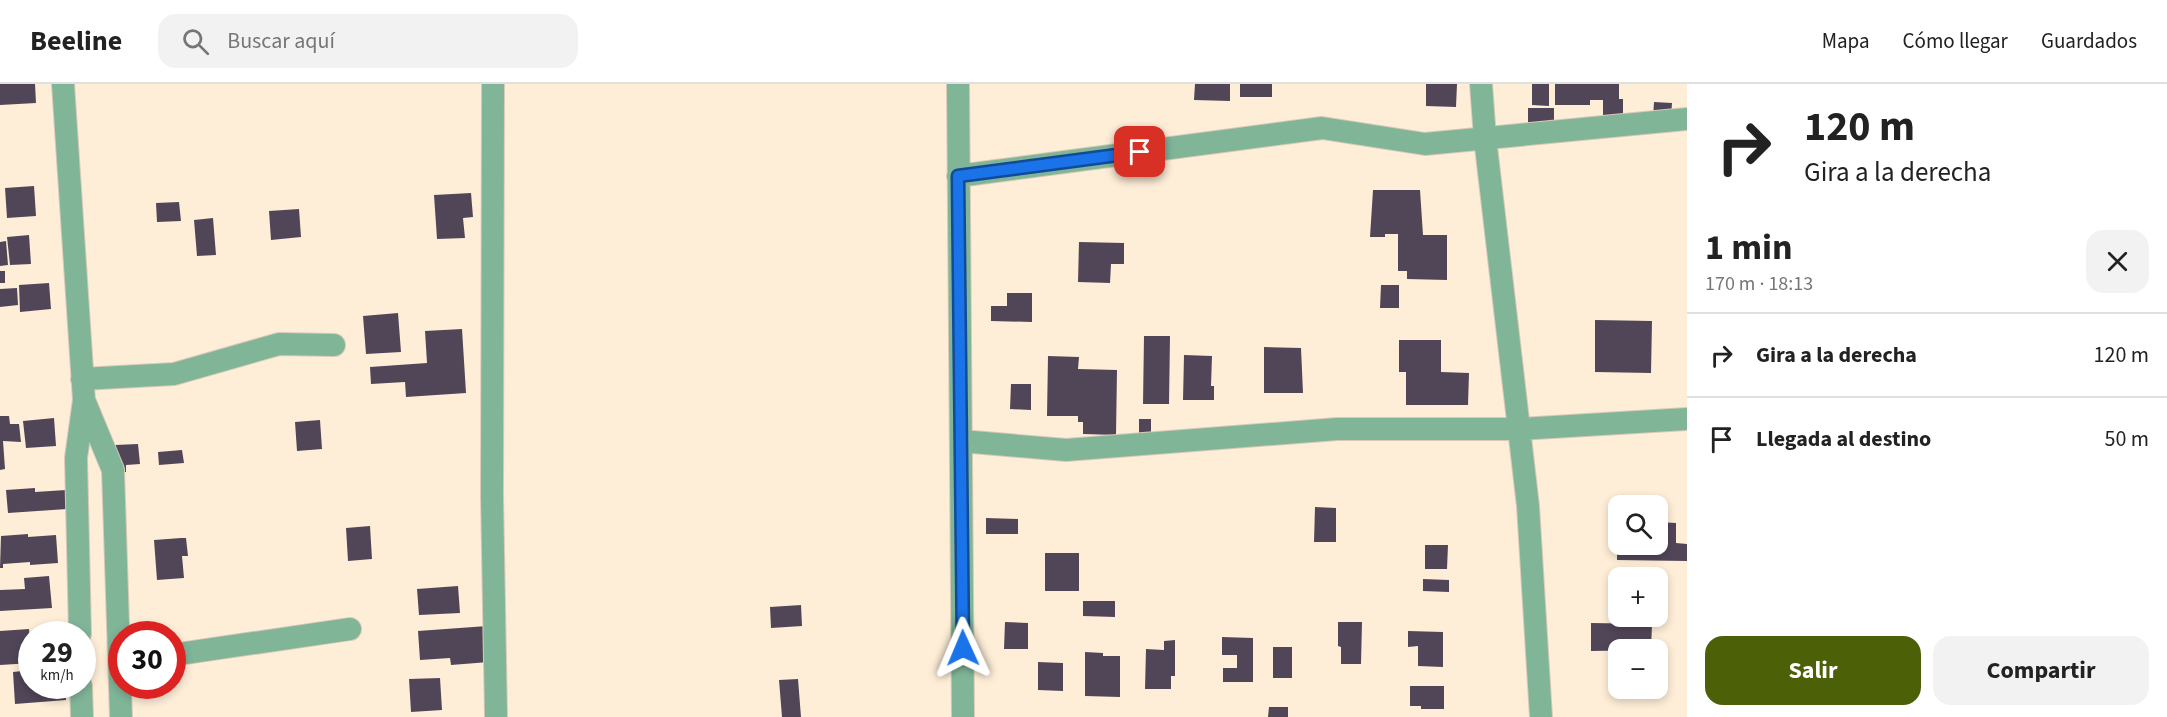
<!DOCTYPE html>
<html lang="es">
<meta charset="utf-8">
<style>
:root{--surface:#fff;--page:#f2f2f2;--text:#222;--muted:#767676;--line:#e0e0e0;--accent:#4c6007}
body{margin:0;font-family:"Source Sans 3",sans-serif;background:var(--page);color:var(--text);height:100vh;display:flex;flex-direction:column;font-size:22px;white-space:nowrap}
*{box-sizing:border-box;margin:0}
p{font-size:20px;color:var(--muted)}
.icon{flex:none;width:33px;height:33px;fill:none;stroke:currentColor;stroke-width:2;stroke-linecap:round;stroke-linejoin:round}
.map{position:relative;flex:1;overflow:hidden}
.drawer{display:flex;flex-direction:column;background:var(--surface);width:480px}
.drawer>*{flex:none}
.hud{background:#fff;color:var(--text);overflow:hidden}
.buttons{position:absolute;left:1608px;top:411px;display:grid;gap:12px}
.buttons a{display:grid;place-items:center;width:60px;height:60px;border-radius:12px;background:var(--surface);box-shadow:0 3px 9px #0003;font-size:30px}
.speed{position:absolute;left:18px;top:537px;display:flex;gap:12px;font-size:30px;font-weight:700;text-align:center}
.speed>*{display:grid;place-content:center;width:78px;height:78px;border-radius:50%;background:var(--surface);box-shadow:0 3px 9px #0003;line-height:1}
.speed small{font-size:15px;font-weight:400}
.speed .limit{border:9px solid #d22;background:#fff;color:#111}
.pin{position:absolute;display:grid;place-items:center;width:51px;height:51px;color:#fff;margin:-26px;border-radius:12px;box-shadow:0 3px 9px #0006}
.me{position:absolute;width:66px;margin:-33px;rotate:359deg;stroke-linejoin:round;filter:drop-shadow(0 0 4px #0008)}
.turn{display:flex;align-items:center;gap:21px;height:126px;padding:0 18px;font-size:27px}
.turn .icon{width:78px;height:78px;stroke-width:2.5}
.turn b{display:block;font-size:42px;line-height:51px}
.round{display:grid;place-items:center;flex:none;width:63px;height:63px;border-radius:18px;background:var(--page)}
.summary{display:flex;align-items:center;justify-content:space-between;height:102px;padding:0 18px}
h1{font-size:36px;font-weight:700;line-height:45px}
.button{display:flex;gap:12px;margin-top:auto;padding:12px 18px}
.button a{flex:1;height:69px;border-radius:18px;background:var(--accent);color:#fff;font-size:24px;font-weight:700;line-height:69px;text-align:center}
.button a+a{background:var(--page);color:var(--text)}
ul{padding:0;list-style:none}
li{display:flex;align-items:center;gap:18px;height:84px;padding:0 18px;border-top:2px solid var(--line)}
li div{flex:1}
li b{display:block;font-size:22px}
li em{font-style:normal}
header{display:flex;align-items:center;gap:36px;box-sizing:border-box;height:84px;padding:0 30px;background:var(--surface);border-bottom:2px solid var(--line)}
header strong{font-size:28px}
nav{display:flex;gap:33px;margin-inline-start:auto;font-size:21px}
.search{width:420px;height:54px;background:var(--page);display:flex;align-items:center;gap:15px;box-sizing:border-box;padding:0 21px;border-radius:18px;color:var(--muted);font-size:22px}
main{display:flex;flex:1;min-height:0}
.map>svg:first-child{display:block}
.building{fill:#514658}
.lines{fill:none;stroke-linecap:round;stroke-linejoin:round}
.minor-casing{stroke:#d8cab6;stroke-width:24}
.minor{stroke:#80b598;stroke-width:22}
.route-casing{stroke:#114b97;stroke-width:15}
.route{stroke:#1a73e8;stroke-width:10}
</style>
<header>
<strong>Beeline</strong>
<div class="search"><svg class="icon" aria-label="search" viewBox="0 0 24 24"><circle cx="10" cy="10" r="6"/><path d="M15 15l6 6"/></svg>Buscar aquí</div>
<nav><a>Mapa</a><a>Cómo llegar</a><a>Guardados</a></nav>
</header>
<main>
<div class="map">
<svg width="1687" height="633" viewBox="0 0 1687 633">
<rect width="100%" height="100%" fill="#feeed8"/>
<!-- building -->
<path class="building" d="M0 0H35L36 19 0 21Z
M1195 0H1230V17L1194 16Z
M1240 0H1272V13H1240Z
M1426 0H1457L1456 23 1426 22Z
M1532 0H1549V22L1532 21Z
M1555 0H1619V15H1623V37L1603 36V16H1590V21H1555Z
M1654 18 1672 19 1671 34H1653Z
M1528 24H1554V41H1528Z
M34 102 36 132 7 134 5 104Z
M1373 106H1420L1423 151H1447V196L1407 195V187H1398V150H1385V153H1370Z
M471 109 473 133 463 134 465 154 437 155 434 111Z
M179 118 181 137 157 138 156 119Z
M299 125 301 153 271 156 269 127Z
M213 134 216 171 197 172 194 136Z
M29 151 31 180 10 181 7 153Z
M6 157 8 181 0 182V158Z
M1079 158 1124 159V180H1111L1110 199 1078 198Z
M0 187H5V199H0Z
M49 199 51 225 20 228 19 201Z
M1381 201H1399V224H1380Z
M17 204 18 221 0 223V205Z
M1007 209H1032V238L991 237V222H1007Z
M398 229 401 268 366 270 363 232Z
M1595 236 1652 237 1651 289 1595 288Z
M462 245 466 309 406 313 405 298 371 300 370 283 427 279 425 247Z
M1144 252H1170L1169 320H1143Z
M1399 256H1441V288L1469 289 1468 321H1406V288H1399Z
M1264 263 1301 264 1303 309H1264Z
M1184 271 1212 272 1211 302H1214V316H1183Z
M1048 272 1079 273 1078 285 1117 286 1116 351 1083 350V338H1078V332H1047Z
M1011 300H1031V326L1010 325Z
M0 332H9L10 340H19L21 358 3 357 5 385 0 386Z
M54 334 56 362 26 364 23 337Z
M1139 335H1151V359H1139Z
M320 336 322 365 297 367 295 338Z
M138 360 140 380 126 381V388L117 389 115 361Z
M182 366 184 379 159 381 158 368Z
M35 404V408L66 406 67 425 8 429 6 406Z
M1315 423 1336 424V458H1314Z
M986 434 1018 435V450H986Z
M1658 438 1676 439V459L1687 460V477L1617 476V460H1658Z
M370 442 372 475 348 477 346 444Z
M28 450V453L56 451 58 479 30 481V478L3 480V484H0L1 452Z
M181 454H186L188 472H182L184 494 157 496 154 456Z
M1425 461H1448L1447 485H1425Z
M1045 469H1079V507H1045Z
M49 492 52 524 0 527V506L25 505 24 494Z
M1423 495 1449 496V508L1423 507Z
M458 502 460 529 419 531 417 505Z
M1083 517H1115V533L1083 532Z
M801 521 802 542 771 544 770 523Z
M1005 538 1028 539V565H1004Z
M1338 538H1362L1361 580H1341V563L1338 562Z
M1591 539 1652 540 1651 566 1591 567Z
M487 542 489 578 451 581 450 574 420 576 418 547Z
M29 545 32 579 0 581V547Z
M1408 547 1443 548V583L1418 582V562L1408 563Z
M1222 553 1253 554V598H1223V584H1237V571H1222Z
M1175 556V592H1171V605H1145L1146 565 1164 566V557Z
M1273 563H1292V594H1273Z
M1085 568 1103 569V572H1120V613L1085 612Z
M1038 578 1063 579V607L1038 606Z
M32 586V602H65L66 616 15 620 13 588Z
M440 594 442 626 411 628 409 595Z
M798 595 801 633H782L779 596Z
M1410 602H1444V625H1421V622H1410Z
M1269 623H1288V633H1268Z"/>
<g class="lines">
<defs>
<path id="minor" d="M63 0 84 316 76 374 80 550
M493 0 492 412 496 633
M958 0 963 633
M1481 0 1485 54 1528 422 1541 633
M958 92 1322 44 1425 60 1687 35
M82 295 174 290 279 260 334 261
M84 316 113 386 121 633
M961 357 1066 366 1337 345H1519L1687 335
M172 571 350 545
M81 602 82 633"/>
</defs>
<!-- minor casing -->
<use href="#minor" class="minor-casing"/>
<!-- minor -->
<use href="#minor" class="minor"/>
</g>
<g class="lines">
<defs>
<path id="route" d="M963 564 958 92 1140 68"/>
</defs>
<!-- route casing -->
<use href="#route" class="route-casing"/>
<!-- route -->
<use href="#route" class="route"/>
</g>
</svg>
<div class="buttons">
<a><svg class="icon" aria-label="search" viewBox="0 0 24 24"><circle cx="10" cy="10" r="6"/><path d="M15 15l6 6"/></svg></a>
<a>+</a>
<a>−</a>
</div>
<div class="speed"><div>29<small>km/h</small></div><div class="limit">30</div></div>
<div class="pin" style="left:1140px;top:68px;background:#d93025"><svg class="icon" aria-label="arrive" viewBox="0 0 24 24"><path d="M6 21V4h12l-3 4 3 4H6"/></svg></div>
<svg class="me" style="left:963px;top:564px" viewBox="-20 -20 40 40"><path d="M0-17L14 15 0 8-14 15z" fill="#1a73e8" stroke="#fff" stroke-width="4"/></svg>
</div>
<section class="drawer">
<div class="hud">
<div class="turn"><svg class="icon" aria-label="right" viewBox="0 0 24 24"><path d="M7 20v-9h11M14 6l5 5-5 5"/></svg><div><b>120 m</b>Gira a la derecha</div></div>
</div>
<div class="summary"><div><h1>1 min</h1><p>170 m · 18:13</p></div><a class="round"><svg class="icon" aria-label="close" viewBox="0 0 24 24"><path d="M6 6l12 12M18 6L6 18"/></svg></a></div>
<ul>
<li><svg class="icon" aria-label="right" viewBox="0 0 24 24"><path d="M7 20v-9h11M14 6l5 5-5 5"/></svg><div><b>Gira a la derecha</b></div><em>120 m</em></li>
<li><svg class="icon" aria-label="arrive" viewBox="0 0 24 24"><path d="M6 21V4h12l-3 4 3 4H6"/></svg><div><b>Llegada al destino</b></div><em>50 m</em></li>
</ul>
<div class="button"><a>Salir</a><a>Compartir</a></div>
</section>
</main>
